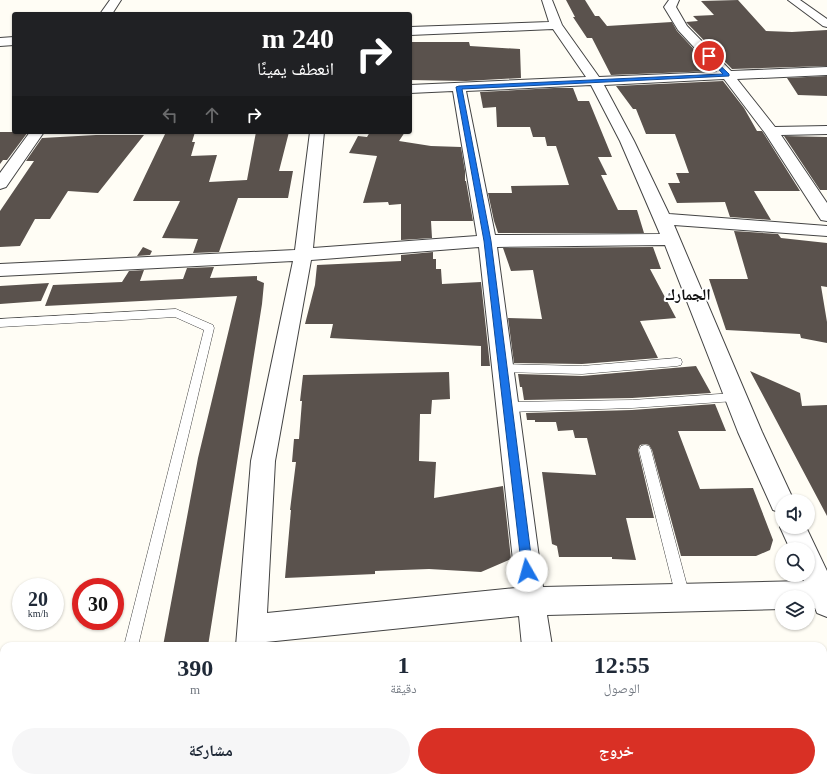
<!DOCTYPE html>
<html lang="ar">
<meta charset="utf-8">
<style>
:root{--surface:#fff;--page:#f6f6f7;--text:#1f2937;--muted:#747a83;--accent:#d93025}
body{margin:0;font-family:"Times New Roman","Noto Naskh Arabic",serif;background:var(--page);color:var(--text);direction:rtl;height:100vh;display:flex;flex-direction:column;font-size:15px;white-space:nowrap}
*{box-sizing:border-box;margin:0}
p{font-size:13px;color:var(--muted)}
.icon{flex:none;width:22px;height:22px;fill:none;stroke:currentColor;stroke-width:2;stroke-linecap:round;stroke-linejoin:round}
.map{position:relative;flex:1;overflow:hidden;direction:ltr}
.drawer{position:absolute;left:0px;top:642px;width:827px;height:140px;display:flex;flex-direction:column;background:var(--surface);border-radius:12px 12px 0 0;box-shadow:0 1px 3px #0004;direction:rtl}
.drawer>*{flex:none}
.guide{position:absolute;left:12px;top:12px;width:400px;height:122px;border-radius:4px;box-shadow:0 1px 3px #0004;direction:rtl;background:#202124;color:#fff;overflow:hidden}
.controls{position:absolute;left:775px;top:494px;display:grid;gap:8px}
.controls a{display:grid;place-items:center;width:40px;height:40px;border-radius:50%;background:var(--surface);box-shadow:0 1px 3px #0004;font-size:20px}
.speed{position:absolute;left:12px;top:578px;display:flex;gap:8px;font-size:20px;font-weight:700;text-align:center}
.speed>*{display:grid;place-content:center;width:52px;height:52px;border-radius:50%;background:var(--surface);box-shadow:0 1px 3px #0004;line-height:1}
.speed small{font-size:10px;font-weight:400}
.speed .limit{border:6px solid #d22;background:#fff;color:#111}
.pin{position:absolute;display:grid;place-items:center;width:34px;height:34px;color:#fff;margin:-17px;border:2px solid #fff;border-radius:50%;box-shadow:0 1px 4px #0007}
.me{position:absolute;width:44px;margin:-22px;rotate:353deg;stroke-linejoin:round;filter:drop-shadow(0 0 3px #0008)}
.turn{display:flex;align-items:center;gap:14px;height:84px;padding:0 12px;font-size:18px}
.turn .icon{width:52px;height:52px;stroke-width:2.5}
.turn b{display:block;font-size:28px;line-height:34px}
.lanes{display:flex;align-items:center;height:38px;padding:0 12px;background:#0003;justify-content:center;gap:20px;direction:ltr}
.lanes .off{opacity:.35}
.eta{display:flex;justify-content:space-evenly;align-items:center;height:68px;text-align:center}
.eta b{font-size:24px;font-weight:700;line-height:28px}
.cta{display:flex;gap:8px;margin-top:auto;padding:8px 12px}
.cta a{flex:1;height:46px;border-radius:24px;background:var(--accent);color:#fff;font-size:16px;font-weight:700;line-height:46px;text-align:center}
.cta a+a{background:var(--page);color:var(--text)}
.map>svg:first-child{display:block}
.building{fill:#5a524d}
.lines{fill:none;stroke-linecap:round;stroke-linejoin:round}
.lane-casing{stroke:#444;stroke-width:1}
.street-casing{stroke:#444;stroke-width:2}
.lane{fill:#fff;fill-rule:evenodd}
.street{fill:#fff;fill-rule:evenodd}
.route{fill:#1a73e8;stroke:#114b97}
.labels{text-anchor:middle;dominant-baseline:central;stroke-width:4;stroke-linejoin:round;paint-order:stroke}
.district-label{font-size:16px;font-weight:bold;fill:#111;stroke:#fff}
</style>
<div class="map">
<svg width="827" height="782" viewBox="0 0 827 782">
<rect width="100%" height="100%" fill="#fffdf5"/>
<!-- building -->
<path class="building" d="M566 0H585L595 16H599L607 26 672 22 677 31 714 71 611 75 592 38H587L573 17H575Z
M738 0 766 31 792 32 827 30V66L732 69 686 22 698 21 693 16 714 15 701 1Z
M410 42H469L470 46 520 49 521 78 466 81 410 80Z
M827 76V96L798 95 787 78Z
M723 81 744 108 757 131H762L764 134 800 191H754L771 220 730 217 725 202 677 203 668 183H680L676 173H689L675 134H646L636 109H633L616 86Z
M554 88H573L578 101H589L612 157H598L607 175H601L618 210H637L644 233H498L494 221 488 193H512L511 186 569 185 556 146H547L545 137H533L530 127H497L496 107 483 108 480 92Z
M0 132H28L7 160H3L0 164Z
M166 132H195L192 142H195L191 156 217 155 209 182 247 180 256 132H289L279 171H293L288 198H238L219 252 193 253 198 239 162 238 180 201H133Z
M370 132H405L399 141 431 146 461 147 465 171V181H466L473 221H431L432 238 401 240V204L389 205 388 202 363 203 377 156 349 153 358 136 367 137Z
M96 135H144L98 193 68 191 50 219H35L20 246 0 247V211L34 161H26L42 138Z
M784 136 827 137V190H820Z
M734 231 778 234 781 238 827 243V287L821 286 827 322V343L801 338 800 334 726 330 709 279H748Z
M143 247 152 251 150 255 137 256Z
M653 247 661 269H650L676 318 640 321 658 358 582 364 514 363 508 318 542 319 533 270 511 271 503 248Z
M433 252V259H436V269H441L442 284 481 282 490 366H481V346L330 338 333 324H305L315 285 317 265 401 261V255Z
M214 267 210 278 257 276V280L264 283 262 304 208 646H163L198 458 237 296 45 306 53 285 122 282 129 271 144 270 140 281 183 279 187 268Z
M49 283 41 301 0 304V286Z
M696 366 711 393 632 398 524 400 522 387H520L518 374 582 376Z
M750 371 800 393 802 406 827 405V516Z
M449 372 450 399 432 400 431 414H420L419 461 436 462 434 498 503 486 511 559 481 572 429 569 375 571V574L285 578 291 510H290L296 462H292L294 439H299L302 401H300L303 375Z
M715 404 726 431H678L700 489 753 488 773 540 770 550 756 556H681L652 450 649 445 645 444 640 445 638 450 654 518H626L636 560 612 559V557H559L557 546 552 544 542 472 596 475 587 438H575L573 430 558 431 556 422H535V420H527L526 413 632 410Z"/>
<g class="lines">
<defs>
<path id="lane" d="M176 309 213 325 214 328 138 646H124L204 330 175 317 0 327V319Z
M677 358 681 359 682 362 681 365 677 366 582 374 503 372 499 371 498 368 499 365 503 364 582 366Z
M735 393 739 394 741 397 739 400 735 401 632 408 508 412 504 410 502 407 504 404 508 402 632 400Z
M645 445 649 446 651 450 690 597 688 602 683 604 678 602 676 597 639 450 641 446Z
M86 778H102L101 782H85Z"/>
<path id="street" d="M110 0H121L112 14H100Z
M542 0H552L562 25 599 77 717 72 678 30 664 7 669 0H679L676 7 687 26 731 71 827 67V75L737 79 775 127 827 126V134L781 135 827 203V221L821 220 765 133 724 79 604 85 634 141 669 214 827 226V236L674 225 762 432 794 501H782V513L773 510 738 432 665 245 497 247 543 587 804 581 801 575H808V549H790L780 527 782 523V527H806L827 571V617L817 613 815 608H808V597H782V609L547 615 552 646H522L519 616 266 642V646H236L251 461 293 261 0 276V264L295 250 310 132H324L313 248 477 236 453 91 410 93V85L586 77 553 29 410 35V27L549 22ZM591 85 620 141 660 234 495 235 466 91ZM479 247 516 588 267 613 275 461 311 260Z
M788 0H800L827 19V27L823 26Z
M14 37V45L0 46V38Z
M30 132H44L6 187 0 189V173Z
M217 778H251L250 782H216Z
M539 778H573L574 782H540Z"/>
</defs>
<!-- lane casing -->
<use href="#lane" class="lane-casing"/>
<!-- street casing -->
<use href="#street" class="street-casing"/>
<!-- lane -->
<use href="#lane" class="lane"/>
<!-- street -->
<use href="#street" class="street"/>
</g>
<!-- route -->
<path class="route" d="M709 55 729 74V76L462 89 491 241 533 571 531 575 527 576 523 575 522 571 484 241 456 87 459 86 723 74 707 57V56Z"/>
<g class="labels">
<!-- district labels -->
<g class="district-label">
<text x="688" y="294">الجمارك</text>
</g>
</g>
</svg>
<div class="controls">
<a><svg class="icon" aria-label="sound" viewBox="0 0 24 24"><path d="M4 9h4l5-4v14l-5-4H4zM17 9q2 3 0 6"/></svg></a>
<a><svg class="icon" aria-label="search" viewBox="0 0 24 24"><circle cx="10" cy="10" r="6"/><path d="M15 15l6 6"/></svg></a>
<a><svg class="icon" aria-label="layers" viewBox="0 0 24 24"><path d="M12 4l9 5-9 5-9-5zM3 14l9 5 9-5"/></svg></a>
</div>
<div class="speed"><div>20<small>km/h</small></div><div class="limit">30</div></div>
<div class="pin" style="left:709px;top:56px;background:#d93025"><svg class="icon" aria-label="arrive" viewBox="0 0 24 24"><path d="M6 21V4h12l-3 4 3 4H6"/></svg></div>
<svg class="me" style="left:527px;top:571px" viewBox="-20 -20 40 40"><circle r="19" fill="#fff"/><path d="M0-13L10 11 0 6-10 11z" fill="#1a73e8"/></svg>
<div class="guide">
<div class="turn"><svg class="icon" aria-label="right" viewBox="0 0 24 24"><path d="M7 20v-9h11M14 6l5 5-5 5"/></svg><div><b>240 m</b>انعطف يمينًا</div></div>
<div class="lanes"><svg class="icon off" aria-label="left" viewBox="0 0 24 24"><path d="M17 20v-9H6M10 6l-5 5 5 5"/></svg><svg class="icon off" aria-label="ahead" viewBox="0 0 24 24"><path d="M12 20V5M6 11l6-6 6 6"/></svg><svg class="icon" aria-label="right" viewBox="0 0 24 24"><path d="M7 20v-9h11M14 6l5 5-5 5"/></svg></div>
</div>
<section class="drawer">
<div class="eta">
<div><b>12:55</b><p>الوصول</p></div>
<div><b>1</b><p>دقيقة</p></div>
<div><b>390</b><p>m</p></div>
</div>
<div class="cta"><a>خروج</a><a>مشاركة</a></div>
</section>
</div>
